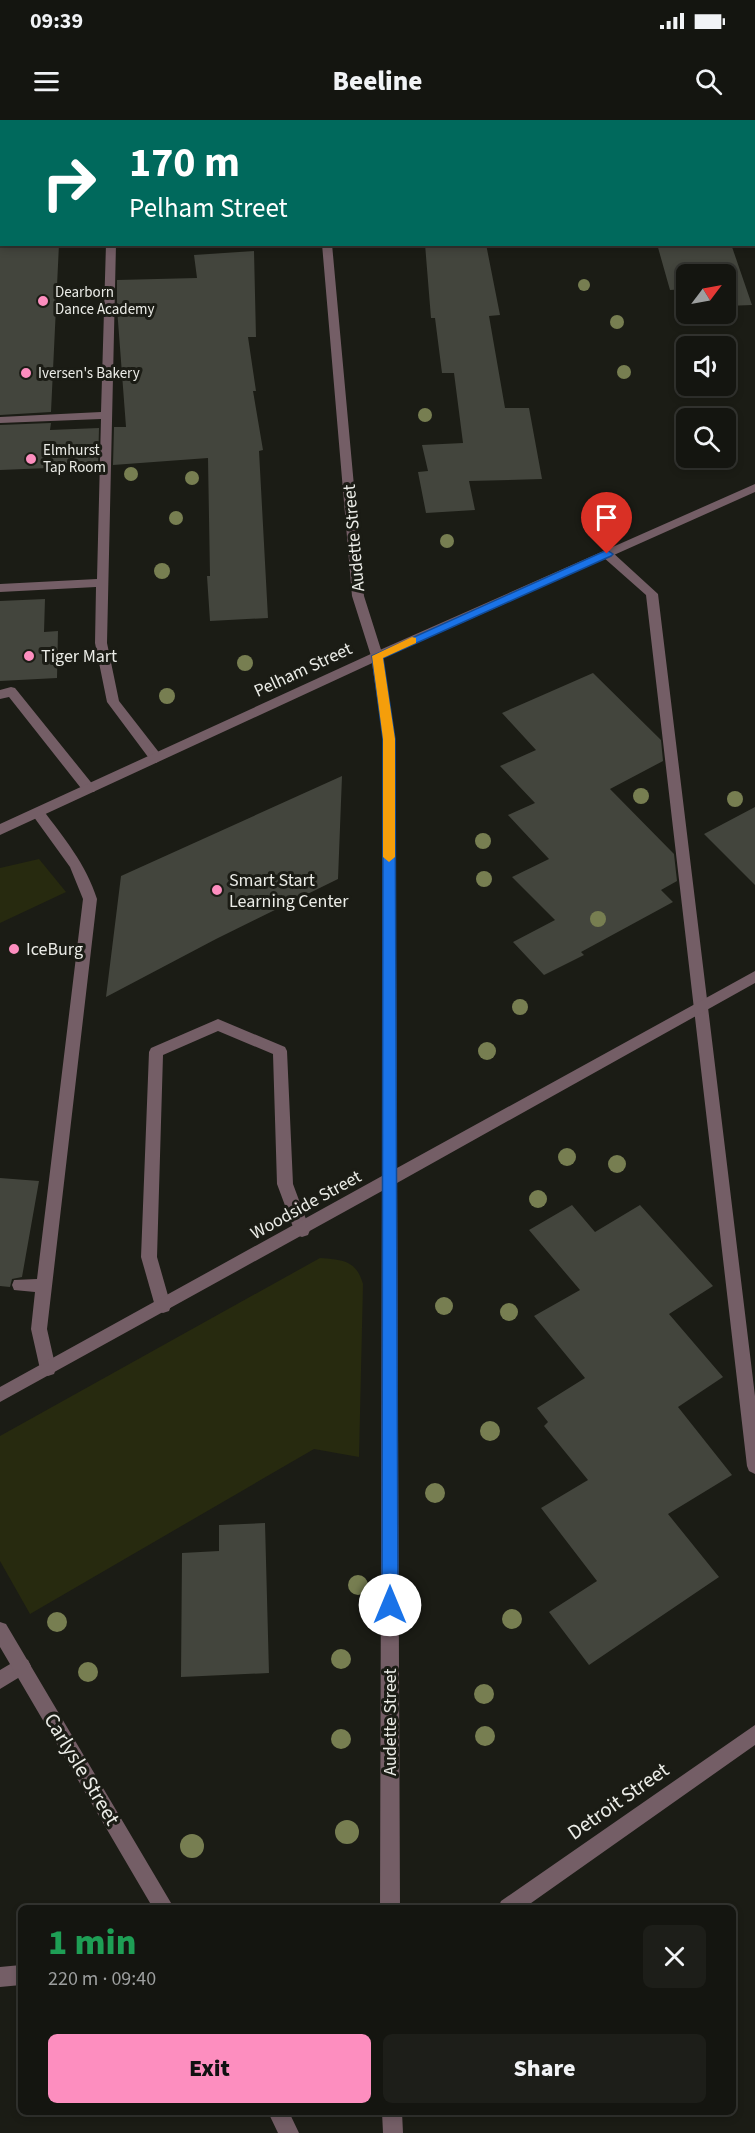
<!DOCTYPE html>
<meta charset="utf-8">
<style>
:root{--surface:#141510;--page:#1d1e19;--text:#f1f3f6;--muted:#9d9f9f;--line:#333430;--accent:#fd8ebf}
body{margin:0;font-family:"Source Sans 3",sans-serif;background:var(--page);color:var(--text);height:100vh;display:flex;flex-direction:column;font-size:22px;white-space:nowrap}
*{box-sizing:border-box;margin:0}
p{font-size:20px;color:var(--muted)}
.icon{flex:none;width:33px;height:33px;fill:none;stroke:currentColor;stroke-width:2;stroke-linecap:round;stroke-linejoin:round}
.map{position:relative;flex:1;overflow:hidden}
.details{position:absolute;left:18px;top:1785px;width:718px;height:210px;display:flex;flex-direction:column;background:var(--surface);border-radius:9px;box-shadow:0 3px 9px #0003,0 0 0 2px var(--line)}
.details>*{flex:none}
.banner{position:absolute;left:0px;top:0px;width:756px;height:126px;box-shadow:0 3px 9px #0003,0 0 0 2px var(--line);background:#00695c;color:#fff;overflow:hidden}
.needle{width:39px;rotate:58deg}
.tools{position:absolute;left:676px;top:144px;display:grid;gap:12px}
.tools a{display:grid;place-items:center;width:60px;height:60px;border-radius:9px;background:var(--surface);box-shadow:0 3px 9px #0003,0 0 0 2px var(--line);font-size:30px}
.pin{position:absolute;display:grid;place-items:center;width:51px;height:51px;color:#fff;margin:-62px -26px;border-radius:50% 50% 50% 0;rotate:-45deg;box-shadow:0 0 6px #0007}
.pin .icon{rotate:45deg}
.me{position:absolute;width:66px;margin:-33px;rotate:0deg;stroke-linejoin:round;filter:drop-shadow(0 0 4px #0008)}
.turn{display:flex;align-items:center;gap:21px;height:126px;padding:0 30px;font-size:27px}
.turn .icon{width:78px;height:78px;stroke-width:2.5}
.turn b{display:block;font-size:42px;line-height:51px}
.round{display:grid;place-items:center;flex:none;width:63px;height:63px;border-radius:9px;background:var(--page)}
.overview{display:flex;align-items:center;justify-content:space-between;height:102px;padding:0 30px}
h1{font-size:36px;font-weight:800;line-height:45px;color:#1e9e55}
.primary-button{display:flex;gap:12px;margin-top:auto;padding:12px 30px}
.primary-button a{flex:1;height:69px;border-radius:9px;background:var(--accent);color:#111;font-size:24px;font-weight:800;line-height:69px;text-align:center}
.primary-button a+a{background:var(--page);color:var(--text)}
.status{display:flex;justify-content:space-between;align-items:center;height:42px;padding:0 30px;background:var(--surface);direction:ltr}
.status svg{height:16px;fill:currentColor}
header{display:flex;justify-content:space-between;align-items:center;height:78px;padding:0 30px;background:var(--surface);font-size:27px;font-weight:800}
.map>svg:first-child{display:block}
.green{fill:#272a0f}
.building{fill:#43453d}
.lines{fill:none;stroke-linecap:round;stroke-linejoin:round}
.service{fill:#745e66;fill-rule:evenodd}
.minor{fill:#745e66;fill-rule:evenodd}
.tertiary{fill:#745e66;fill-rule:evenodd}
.tree{fill:#777e51}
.route{fill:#1a73e8;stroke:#114b97;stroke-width:1.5}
.slow{fill:#f59e0b}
.poi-dot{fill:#fd8ebf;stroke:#1b1c15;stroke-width:2}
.labels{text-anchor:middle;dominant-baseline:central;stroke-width:6;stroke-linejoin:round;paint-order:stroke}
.far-poi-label{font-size:15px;fill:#ebece7;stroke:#1b1c15;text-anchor:start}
.street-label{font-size:18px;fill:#ebece7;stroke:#1b1c15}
.poi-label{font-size:18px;fill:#ebece7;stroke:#1b1c15;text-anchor:start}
.near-street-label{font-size:21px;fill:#ebece7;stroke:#1b1c15}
</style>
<div class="status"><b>09:39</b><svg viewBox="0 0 49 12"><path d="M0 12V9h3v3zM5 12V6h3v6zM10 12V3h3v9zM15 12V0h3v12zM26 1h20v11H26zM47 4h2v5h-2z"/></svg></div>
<header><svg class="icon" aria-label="menu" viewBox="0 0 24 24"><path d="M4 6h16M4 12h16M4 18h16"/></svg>Beeline<svg class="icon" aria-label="search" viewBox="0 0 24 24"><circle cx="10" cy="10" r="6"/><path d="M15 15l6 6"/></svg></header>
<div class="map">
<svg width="755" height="2013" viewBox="0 0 755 2013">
<rect width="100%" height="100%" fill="#1b1c15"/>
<!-- green -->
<path class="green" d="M39 739 66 772 0 803V748Z
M320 1138C343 1140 356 1140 363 1164L359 1337 314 1329 30 1494 0 1441V1316Z"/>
<!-- building -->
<path class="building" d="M0 124H59L51 292 0 295Z
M425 124H486L500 195 489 196 505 288H529L542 359 469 361 475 390 426 393 418 352 428 351 422 325 463 323 454 253H442L435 198H431Z
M657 124H731L752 185 726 186V154H687V169L670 170Z
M254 131 256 217H248L256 271H253L263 330 259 331 268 498 210 501 207 456H210L208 338 113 345 114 307H126L117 188V160L197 158 194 135Z
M51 303 50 310 99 308 98 346 0 350V305Z
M45 479 44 512 58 511 57 558 0 561V481Z
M593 553 661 620 663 641 610 669 674 734 677 761 661 770 673 782 581 832 584 835 544 855 513 822 555 800 512 757 549 739 508 695 535 683 500 646 536 630 502 593Z
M342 656 338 759 216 819 106 877 121 756Z
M755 687V765L704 714Z
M0 1058 39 1061 22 1157 12 1159 10 1167 0 1166Z
M572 1085 595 1112 640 1085 713 1166 669 1194 723 1257 678 1287 732 1355 668 1394 719 1457 589 1545 549 1492 597 1461 541 1388 588 1360 544 1306 548 1302 537 1288 585 1258 534 1196 580 1170 529 1110Z
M265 1403 269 1553 181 1557 182 1433 219 1431V1405Z"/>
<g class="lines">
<!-- service -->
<path class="service" d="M106 124H116L107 523 119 581 161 635 163 638 156 643 151 641 107 582 95 523 96 467 0 472V464L97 459 101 299 0 303V297L101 292Z
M607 430 611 431 658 474 755 1276V1354L749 1351 747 1346 646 475 603 437 601 434Z
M11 567 15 568 94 666 96 669 94 672H84L9 577 0 579V570Z
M38 688 43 690C64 718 86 744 97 779L47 1209 56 1249 54 1254 48 1256 42 1254 40 1249 31 1209 35 1172 14 1170 12 1165 14 1160 37 1159 83 779 70 747 31 693Z
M218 899 285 927 287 931 293 1064 310 1110 308 1115 302 1117 296 1115 277 1064 273 934 218 911 163 935 157 1137 171 1186 169 1191 163 1193 157 1191 155 1186 141 1137 149 932 151 928Z
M22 1537 28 1540 31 1546 28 1552 0 1569V1550Z"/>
<!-- minor -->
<path class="minor" d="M312 0H322V2H312Z
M670 0H680V2H670Z
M743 0H753L754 2H744Z
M0 58H2V64H0Z
M754 69H755V75H754Z
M322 124H332L364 476 383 536 395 619 397 1048 755 851V863L397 1063 400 1788H380L382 1071 0 1282V1267L382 1056 383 619 371 536 352 476Z
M0 1502 6 1504 174 1788H153L0 1527Z
M755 1605V1625L524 1788H498L501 1781Z
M21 1845V1865L0 1867V1847Z
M268 1992H289L299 2013H278Z
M382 1992H402L403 2013H383Z"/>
<!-- tertiary -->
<path class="tertiary" d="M755 364V372L381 539 0 715V704L373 533Z"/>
</g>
<!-- trees -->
<g class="tree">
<circle cx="584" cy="165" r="6"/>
<circle cx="617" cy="202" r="7"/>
<circle cx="624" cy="252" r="7"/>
<circle cx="425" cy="295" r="7"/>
<circle cx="131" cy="354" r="7"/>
<circle cx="192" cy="358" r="7"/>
<circle cx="176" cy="398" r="7"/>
<circle cx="447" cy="421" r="7"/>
<circle cx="162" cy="451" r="8"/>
<circle cx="245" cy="543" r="8"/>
<circle cx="167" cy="576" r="8"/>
<circle cx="641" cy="676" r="8"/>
<circle cx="735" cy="679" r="8"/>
<circle cx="483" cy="721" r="8"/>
<circle cx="484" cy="759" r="8"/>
<circle cx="598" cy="799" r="8"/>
<circle cx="520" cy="887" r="8"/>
<circle cx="487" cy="931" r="9"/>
<circle cx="567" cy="1037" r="9"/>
<circle cx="617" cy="1044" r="9"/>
<circle cx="538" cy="1079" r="9"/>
<circle cx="444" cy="1186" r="9"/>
<circle cx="509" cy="1192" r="9"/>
<circle cx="490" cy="1311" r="10"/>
<circle cx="435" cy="1373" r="10"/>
<circle cx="358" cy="1465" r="10"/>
<circle cx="512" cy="1499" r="10"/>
<circle cx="57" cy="1502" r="10"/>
<circle cx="341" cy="1539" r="10"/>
<circle cx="88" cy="1552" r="10"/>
<circle cx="484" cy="1574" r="10"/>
<circle cx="485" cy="1616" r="10"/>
<circle cx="341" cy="1619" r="10"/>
<circle cx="347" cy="1712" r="12"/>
<circle cx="192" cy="1726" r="12"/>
</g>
<!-- route -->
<path class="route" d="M607 430 613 434 611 436 383 538 395 619 398 1485 395 1491 390 1493 384 1491 382 1485 383 619 372 536Z"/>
<!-- slow -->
<path class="slow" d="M412 517 416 518V523L383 538 395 619V737L389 742 383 737V619L372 536Z"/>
<!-- markers -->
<g class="poi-dot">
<circle cx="43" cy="181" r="6"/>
<circle cx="26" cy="253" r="6"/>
<circle cx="31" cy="339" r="6"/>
<circle cx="29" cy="536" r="6"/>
<circle cx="217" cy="770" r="6"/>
<circle cx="14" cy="829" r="6"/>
</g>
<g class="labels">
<!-- far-poi labels -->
<g class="far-poi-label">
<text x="55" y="172">Dearborn<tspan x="55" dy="17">Dance Academy</tspan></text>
<text x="38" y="253">Iversen's Bakery</text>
<text x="43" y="330">Elmhurst<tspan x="43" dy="17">Tap Room</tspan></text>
</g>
<!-- street labels -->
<g class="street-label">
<text transform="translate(354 418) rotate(-95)">Audette Street</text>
<text transform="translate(303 550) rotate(-25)">Pelham Street</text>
<text transform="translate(306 1085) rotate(-29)">Woodside Street</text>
<text transform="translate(390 1602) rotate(-90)">Audette Street</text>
</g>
<!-- poi labels -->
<g class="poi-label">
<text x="41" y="536">Tiger Mart</text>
<text x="229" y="760">Smart Start<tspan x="229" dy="21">Learning Center</tspan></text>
<text x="26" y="829">IceBurg</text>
</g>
<!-- near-street labels -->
<g class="near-street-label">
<text transform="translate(82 1649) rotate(59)">Carlysle Street</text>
<text transform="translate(618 1681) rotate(-35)">Detroit Street</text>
</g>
</g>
</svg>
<div class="tools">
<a><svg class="needle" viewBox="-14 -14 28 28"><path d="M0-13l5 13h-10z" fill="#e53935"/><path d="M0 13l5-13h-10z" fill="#9d9f9f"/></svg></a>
<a><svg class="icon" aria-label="sound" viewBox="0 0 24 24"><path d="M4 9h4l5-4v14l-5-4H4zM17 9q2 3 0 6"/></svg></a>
<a><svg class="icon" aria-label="search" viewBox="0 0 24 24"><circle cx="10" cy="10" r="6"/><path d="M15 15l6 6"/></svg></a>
</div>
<div class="pin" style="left:607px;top:434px;background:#d93025"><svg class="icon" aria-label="arrive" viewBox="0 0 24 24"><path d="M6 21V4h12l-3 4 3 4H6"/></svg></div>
<svg class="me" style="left:390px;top:1485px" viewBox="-20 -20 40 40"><circle r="19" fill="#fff"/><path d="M0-13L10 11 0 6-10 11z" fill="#1a73e8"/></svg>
<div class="banner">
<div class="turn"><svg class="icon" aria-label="right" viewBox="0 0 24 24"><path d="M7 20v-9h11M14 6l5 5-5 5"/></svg><div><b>170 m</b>Pelham Street</div></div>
</div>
<section class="details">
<div class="overview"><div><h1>1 min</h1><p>220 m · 09:40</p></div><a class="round"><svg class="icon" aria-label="close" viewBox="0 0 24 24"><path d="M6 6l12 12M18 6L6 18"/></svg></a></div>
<div class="primary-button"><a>Exit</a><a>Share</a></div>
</section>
</div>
